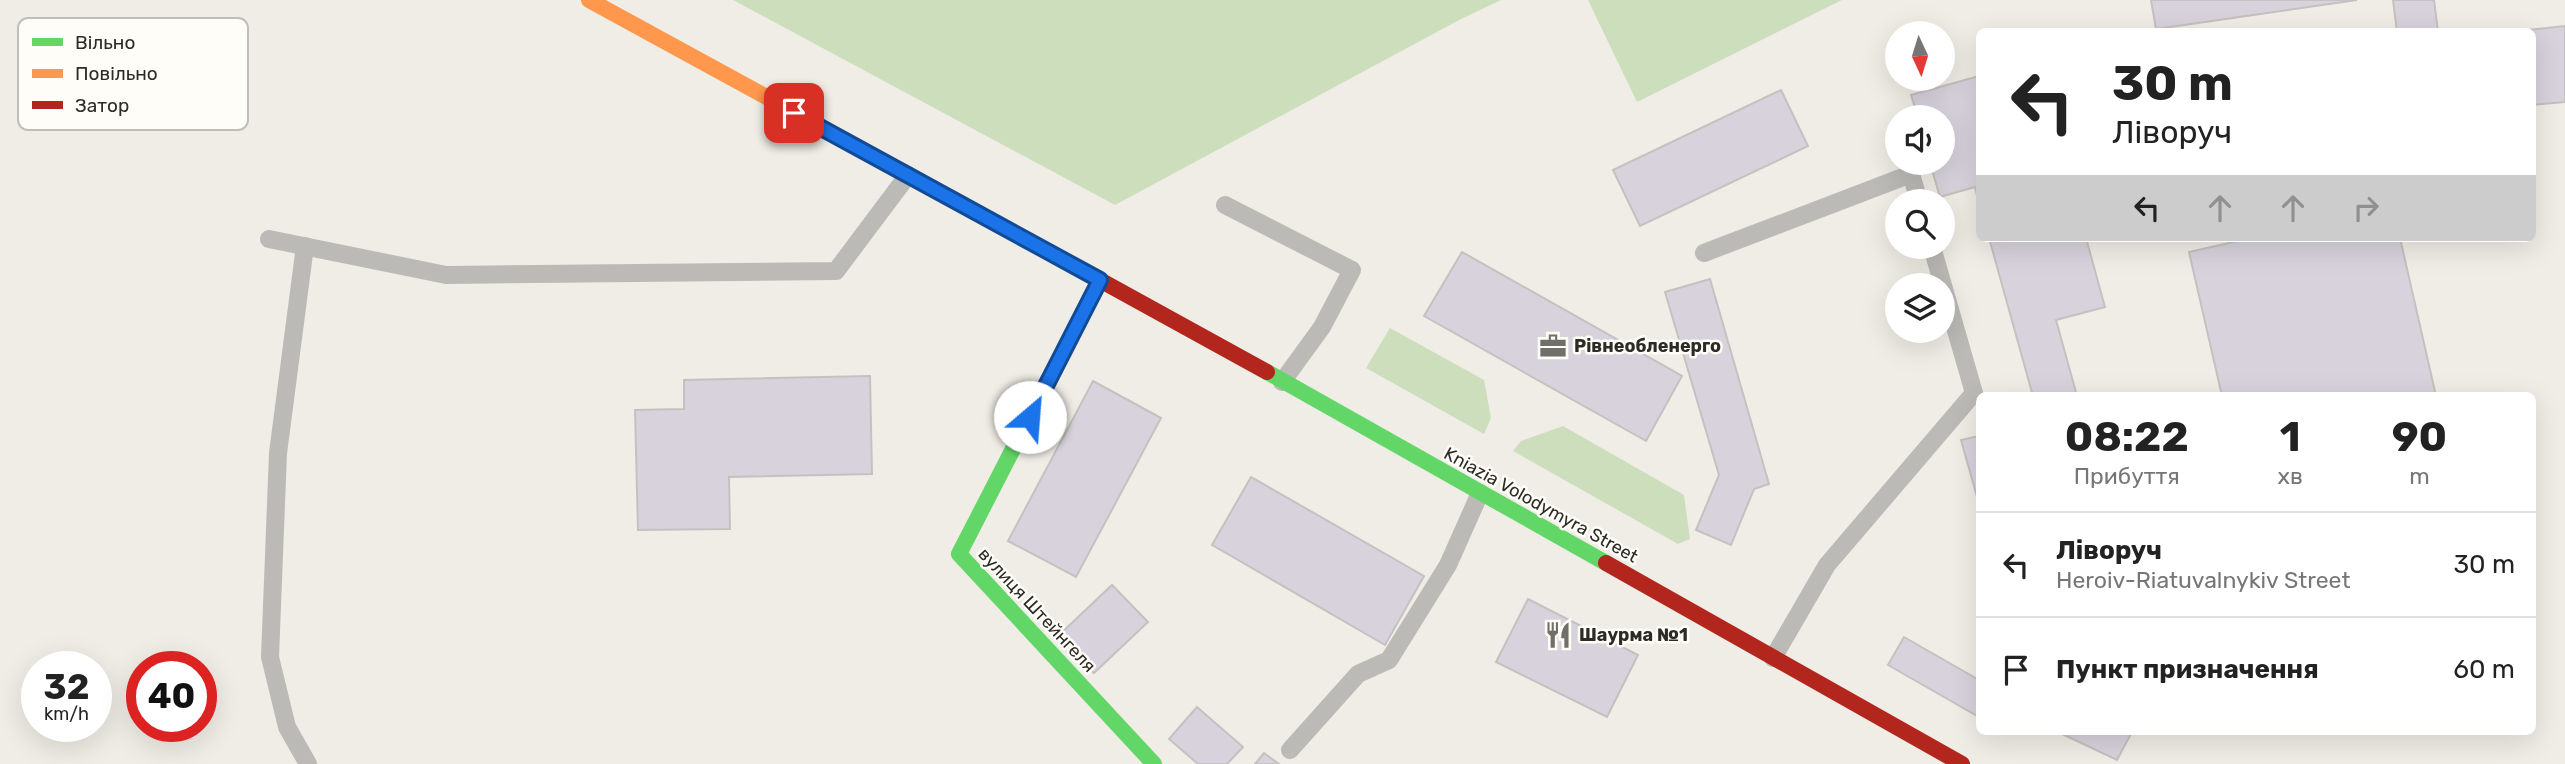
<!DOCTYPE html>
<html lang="uk">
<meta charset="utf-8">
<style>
:root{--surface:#fff;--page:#f2f2f2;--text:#222;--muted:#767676;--line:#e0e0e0}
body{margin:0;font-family:Rubik,sans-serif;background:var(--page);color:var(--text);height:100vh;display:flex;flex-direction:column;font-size:26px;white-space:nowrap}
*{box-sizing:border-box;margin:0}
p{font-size:23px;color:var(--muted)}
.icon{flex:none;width:38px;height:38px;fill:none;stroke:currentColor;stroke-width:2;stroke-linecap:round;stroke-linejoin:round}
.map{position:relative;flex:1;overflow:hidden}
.panel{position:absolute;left:1976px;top:392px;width:560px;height:343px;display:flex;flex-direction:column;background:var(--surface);border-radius:10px;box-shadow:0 7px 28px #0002}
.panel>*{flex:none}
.hud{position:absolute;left:1976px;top:28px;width:560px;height:214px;border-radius:10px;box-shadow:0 7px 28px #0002;background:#fff;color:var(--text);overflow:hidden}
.needle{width:46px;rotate:176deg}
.fabs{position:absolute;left:1885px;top:21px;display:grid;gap:14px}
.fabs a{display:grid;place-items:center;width:70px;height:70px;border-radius:50%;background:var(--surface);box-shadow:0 7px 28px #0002;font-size:35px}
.speed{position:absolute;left:21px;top:651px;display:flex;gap:14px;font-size:35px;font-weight:700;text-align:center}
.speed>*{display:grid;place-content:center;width:91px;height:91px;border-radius:50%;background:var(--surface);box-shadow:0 7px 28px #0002;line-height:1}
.speed small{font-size:18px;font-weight:400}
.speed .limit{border:10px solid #d22;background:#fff;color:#111}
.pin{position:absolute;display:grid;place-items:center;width:60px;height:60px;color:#fff;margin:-30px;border-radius:14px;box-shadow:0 4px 10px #0006}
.me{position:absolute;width:77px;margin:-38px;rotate:27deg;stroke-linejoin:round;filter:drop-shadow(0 0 5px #0008)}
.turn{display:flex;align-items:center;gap:24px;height:147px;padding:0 21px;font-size:32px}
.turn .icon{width:91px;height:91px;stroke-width:2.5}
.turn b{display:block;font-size:49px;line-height:60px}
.lanes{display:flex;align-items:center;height:66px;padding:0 21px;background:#0003;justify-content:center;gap:35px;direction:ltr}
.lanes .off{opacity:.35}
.eta{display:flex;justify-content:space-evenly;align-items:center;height:119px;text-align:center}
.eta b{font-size:42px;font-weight:700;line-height:49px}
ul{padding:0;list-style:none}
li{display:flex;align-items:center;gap:21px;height:105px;padding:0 21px;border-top:2px solid var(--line)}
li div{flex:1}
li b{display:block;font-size:26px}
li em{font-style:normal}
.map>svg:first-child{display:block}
.green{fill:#cddebc}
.building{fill:#d7d2db;stroke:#c3c2c0;stroke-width:2}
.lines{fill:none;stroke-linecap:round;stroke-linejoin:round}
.lane{stroke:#bcbab7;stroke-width:18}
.fast{stroke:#63d668;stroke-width:16}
.slow{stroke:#ff974d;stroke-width:16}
.jam{stroke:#b3261e;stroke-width:16}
.route-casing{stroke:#114b97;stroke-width:18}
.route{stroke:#1a73e8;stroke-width:12}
.labels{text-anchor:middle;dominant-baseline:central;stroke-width:5;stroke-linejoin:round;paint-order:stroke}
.poi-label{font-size:18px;font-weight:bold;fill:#2d2b26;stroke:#fffdf7;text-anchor:start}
.street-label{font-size:18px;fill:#2d2b26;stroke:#fffdf7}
.key{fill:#fffdf7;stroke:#c0beb8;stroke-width:2}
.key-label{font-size:19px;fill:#2d2b26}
</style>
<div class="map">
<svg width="2565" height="764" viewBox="0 0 2565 764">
<rect width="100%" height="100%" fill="#efede5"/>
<!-- green -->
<path class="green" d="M733 0H1501L1461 19 1115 205Z
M1588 0H1842L1637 102Z
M1390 328 1484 380 1491 418 1484 434 1366 368Z
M1563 426 1684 495 1690 539 1678 544 1513 451 1521 441Z"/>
<!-- building -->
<path class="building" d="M2151 0H2357L2156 29Z
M2393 0H2434L2438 32H2397Z
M2565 26V102L2532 105V32H2508Z
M1979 76V204L1975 187 1940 197 1930 163H1942V117H1918L1911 95Z
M1781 90 1808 146 1640 226 1613 170Z
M1989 238H2086L2105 307 2056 320 2077 396H2033Z
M2251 238H2400L2436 396H2222L2189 252Z
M1462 252 1682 376 1646 441 1424 316Z
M1710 279 1769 484 1754 489 1731 545 1696 530 1719 475 1665 292Z
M870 376 872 474 729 477 730 529 638 530 635 410 684 409V380Z
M1093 381 1161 418 1076 577 1008 541Z
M1979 436V504L1961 440Z
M1251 477 1424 576 1385 645 1212 545Z
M1112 585 1148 622 1094 673 1058 636Z
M1528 599 1638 655 1607 717 1496 662Z
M1904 637 1979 680V717L1888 665Z
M1197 707 1243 747 1227 764H1198L1169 739Z
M2058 732H2132L2117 760Z
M1264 753 1279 764H1255Z"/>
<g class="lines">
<!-- lane -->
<path class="lane" d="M1225 205 1352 270 1322 327 1282 382
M269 239 446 275 836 271 908 175
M305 246 278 453 270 657 287 727 308 764
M1704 253 1911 174 1919 201
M1773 658 1827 565 1974 393 1932 247
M1290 750 1358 674 1389 660 1448 565 1480 493"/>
<!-- fast -->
<path class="fast" d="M1100 280 959 554 1154 764
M1267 372 1606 563"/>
<!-- slow -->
<path class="slow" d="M589 0 900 170"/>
<!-- jam -->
<path class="jam" d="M900 170 1267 372
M1606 563 1962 764"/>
</g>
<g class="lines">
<defs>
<path id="route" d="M794 113 1100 280 1030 417"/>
</defs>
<!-- route casing -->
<use href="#route" class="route-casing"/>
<!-- route -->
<use href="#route" class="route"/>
</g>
<!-- icons -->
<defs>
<symbol id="office-bare" viewBox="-9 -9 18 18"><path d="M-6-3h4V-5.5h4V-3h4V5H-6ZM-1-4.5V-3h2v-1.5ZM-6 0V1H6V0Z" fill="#716f69" stroke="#fffdf7" stroke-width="2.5" paint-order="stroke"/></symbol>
<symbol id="restaurant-bare" viewBox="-9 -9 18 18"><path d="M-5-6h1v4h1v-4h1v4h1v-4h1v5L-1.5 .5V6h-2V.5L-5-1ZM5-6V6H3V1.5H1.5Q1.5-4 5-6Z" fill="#716f69" stroke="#fffdf7" stroke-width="2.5" paint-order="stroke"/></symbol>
</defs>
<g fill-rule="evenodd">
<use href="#office-bare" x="1534" y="327" width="38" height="38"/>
<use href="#restaurant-bare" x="1539" y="616" width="38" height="38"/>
</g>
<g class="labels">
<!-- poi labels -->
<g class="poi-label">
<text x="1574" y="346">Рівнеобленерго</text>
<text x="1579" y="635">Шаурма №1</text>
</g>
<!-- street labels -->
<g class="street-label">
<text transform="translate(1541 505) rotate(29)">Kniazia Volodymyra Street</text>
<text transform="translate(1037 610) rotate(47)">вулиця Штейнгеля</text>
</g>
</g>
<!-- legend -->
<rect x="18" y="18" width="230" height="112" rx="10" class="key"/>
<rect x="32" y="38" width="31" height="8" fill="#63d668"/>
<rect x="32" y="69" width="31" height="9" fill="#ff974d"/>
<rect x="32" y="101" width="31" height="8" fill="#b3261e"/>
<g class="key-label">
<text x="75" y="49">Вільно</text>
<text x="75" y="80">Повільно</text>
<text x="75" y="112">Затор</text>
</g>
</svg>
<div class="fabs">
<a><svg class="needle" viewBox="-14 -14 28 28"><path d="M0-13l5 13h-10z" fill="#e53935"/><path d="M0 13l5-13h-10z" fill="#767676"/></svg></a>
<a><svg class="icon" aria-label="sound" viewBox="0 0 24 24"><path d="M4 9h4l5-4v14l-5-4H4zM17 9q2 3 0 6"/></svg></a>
<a><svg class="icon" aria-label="search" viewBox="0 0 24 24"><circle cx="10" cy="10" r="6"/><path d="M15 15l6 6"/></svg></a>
<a><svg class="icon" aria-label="layers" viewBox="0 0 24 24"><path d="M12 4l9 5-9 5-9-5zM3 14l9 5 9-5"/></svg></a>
</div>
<div class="speed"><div>32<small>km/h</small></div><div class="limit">40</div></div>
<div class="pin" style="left:794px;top:113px;background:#d93025"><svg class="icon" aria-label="arrive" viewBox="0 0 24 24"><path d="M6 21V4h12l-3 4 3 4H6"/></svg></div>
<svg class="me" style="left:1030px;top:417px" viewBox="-20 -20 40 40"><circle r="19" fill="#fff"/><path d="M0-13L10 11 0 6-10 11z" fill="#1a73e8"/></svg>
<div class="hud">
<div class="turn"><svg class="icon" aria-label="left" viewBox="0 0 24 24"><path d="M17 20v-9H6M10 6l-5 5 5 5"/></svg><div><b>30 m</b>Ліворуч</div></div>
<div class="lanes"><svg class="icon" aria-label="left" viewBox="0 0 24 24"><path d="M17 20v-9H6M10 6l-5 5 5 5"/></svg><svg class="icon off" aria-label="ahead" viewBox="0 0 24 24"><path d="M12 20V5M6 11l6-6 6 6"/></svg><svg class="icon off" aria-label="ahead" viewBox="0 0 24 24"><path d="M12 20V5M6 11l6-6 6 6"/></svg><svg class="icon off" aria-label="right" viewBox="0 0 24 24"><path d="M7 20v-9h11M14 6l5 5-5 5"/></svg></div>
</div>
<section class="panel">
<div class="eta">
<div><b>08:22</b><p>Прибуття</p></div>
<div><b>1</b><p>хв</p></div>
<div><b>90</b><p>m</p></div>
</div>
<ul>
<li><svg class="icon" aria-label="left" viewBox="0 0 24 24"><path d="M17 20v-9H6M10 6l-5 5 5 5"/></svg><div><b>Ліворуч</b><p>Heroiv-Riatuvalnykiv Street</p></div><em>30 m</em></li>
<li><svg class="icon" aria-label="arrive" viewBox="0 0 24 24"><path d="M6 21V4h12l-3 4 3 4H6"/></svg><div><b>Пункт призначення</b></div><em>60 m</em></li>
</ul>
</section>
</div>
